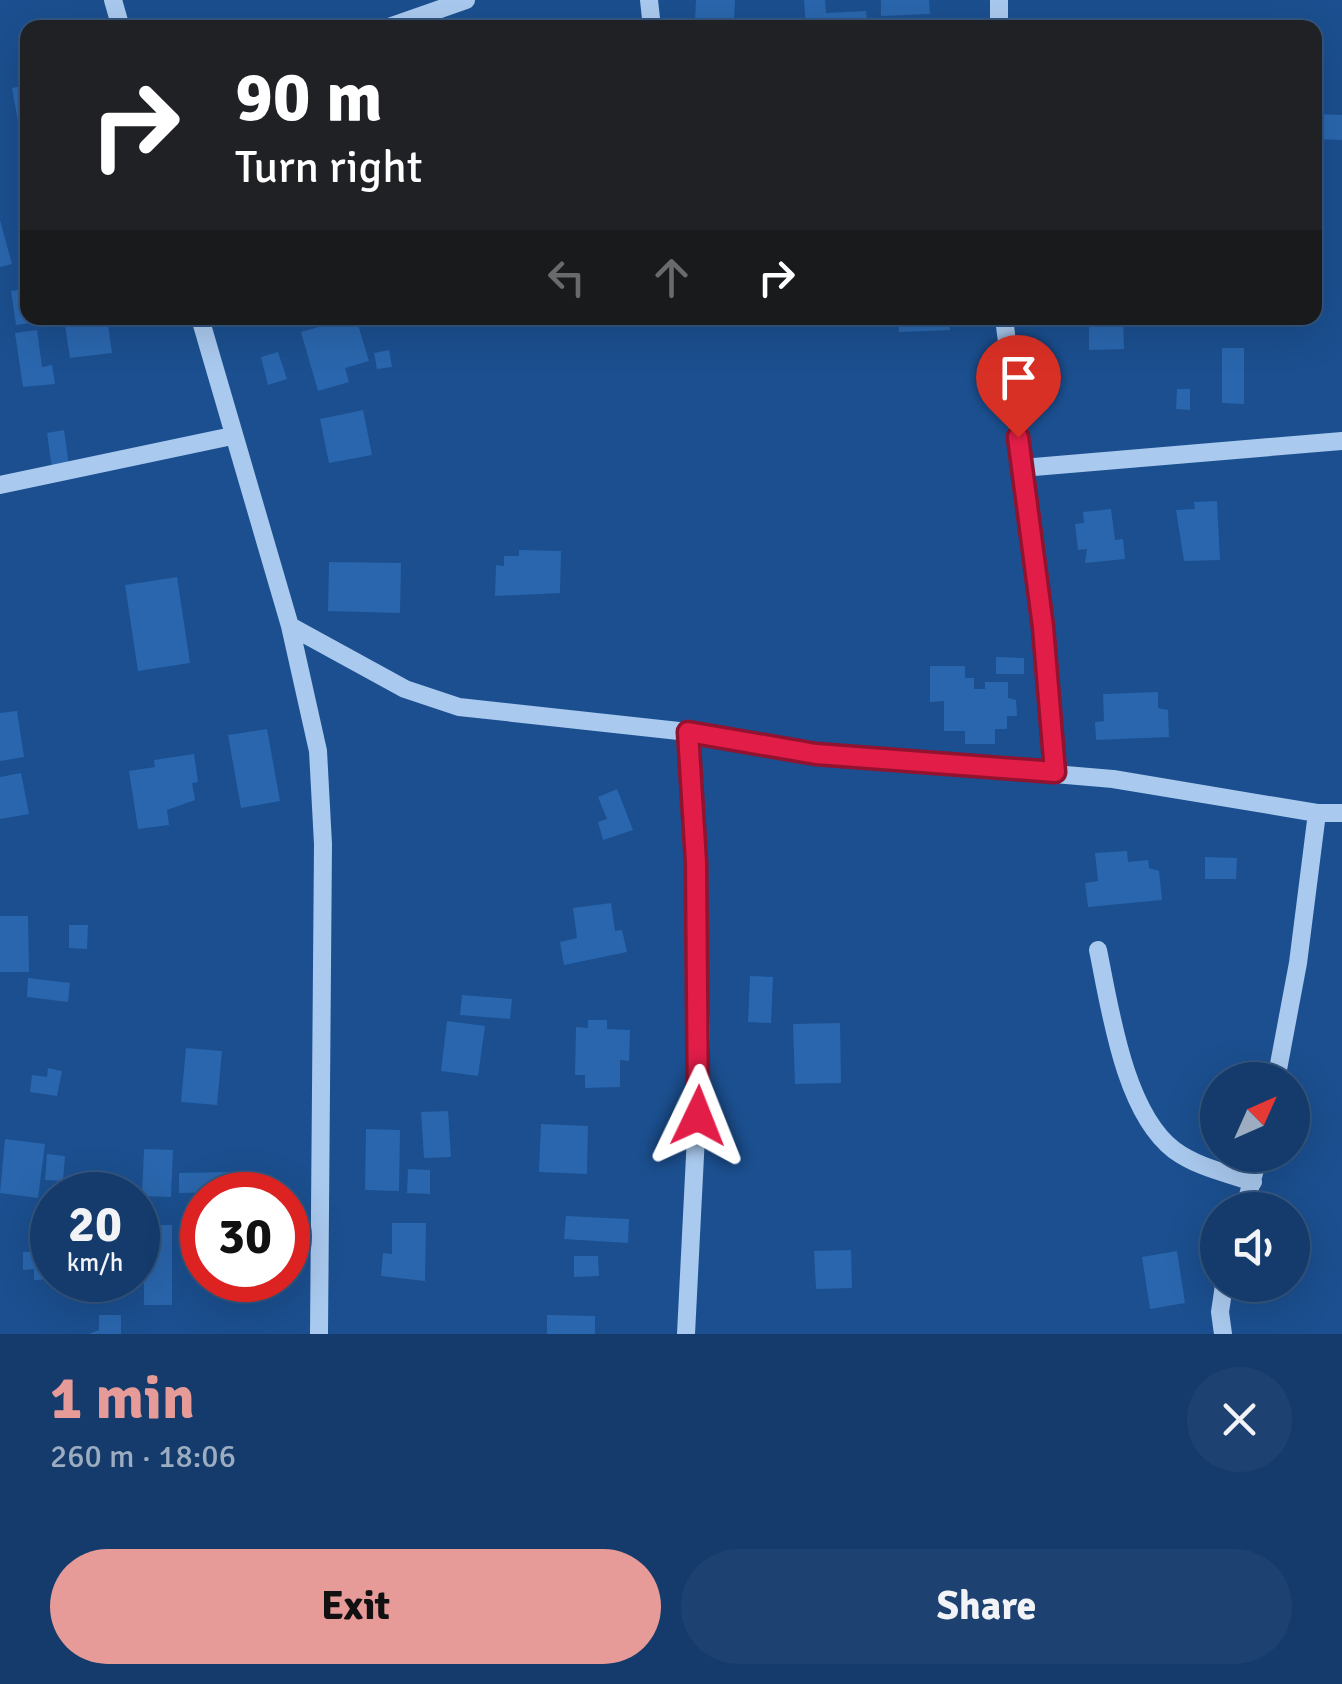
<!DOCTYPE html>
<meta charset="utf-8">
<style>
:root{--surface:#143b6b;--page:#1d4271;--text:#f1f3f6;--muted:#9dadc1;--line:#33557e;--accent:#e69b98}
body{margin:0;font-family:Signika,sans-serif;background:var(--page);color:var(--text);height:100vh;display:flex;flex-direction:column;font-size:38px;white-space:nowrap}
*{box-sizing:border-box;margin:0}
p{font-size:32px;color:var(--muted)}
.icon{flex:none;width:55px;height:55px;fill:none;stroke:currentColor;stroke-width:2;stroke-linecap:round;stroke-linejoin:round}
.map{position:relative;height:1334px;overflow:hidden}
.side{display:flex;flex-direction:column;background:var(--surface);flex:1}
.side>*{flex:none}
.hud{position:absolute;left:20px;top:20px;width:1302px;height:305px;border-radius:20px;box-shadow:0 10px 40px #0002,0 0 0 2px var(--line);background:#202124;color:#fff;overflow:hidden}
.needle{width:65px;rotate:45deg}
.fabs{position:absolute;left:1200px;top:1062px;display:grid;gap:20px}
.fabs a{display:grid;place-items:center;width:110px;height:110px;border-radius:50%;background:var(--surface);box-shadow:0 10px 40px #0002,0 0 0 2px var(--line);font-size:50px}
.speed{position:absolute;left:30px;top:1172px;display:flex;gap:20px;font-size:50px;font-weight:700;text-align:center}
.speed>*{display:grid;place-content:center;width:130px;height:130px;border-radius:50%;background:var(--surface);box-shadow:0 10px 40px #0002,0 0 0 2px var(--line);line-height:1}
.speed small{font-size:25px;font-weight:400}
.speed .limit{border:15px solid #d22;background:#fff;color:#111}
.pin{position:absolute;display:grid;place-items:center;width:85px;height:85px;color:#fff;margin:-102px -42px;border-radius:50% 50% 50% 0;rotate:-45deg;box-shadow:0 0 10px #0007}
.pin .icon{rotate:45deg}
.me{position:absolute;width:110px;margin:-55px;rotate:2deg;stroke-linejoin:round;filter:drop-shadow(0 0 8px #0008)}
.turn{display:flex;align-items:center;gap:35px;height:210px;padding:0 50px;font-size:45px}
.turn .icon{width:130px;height:130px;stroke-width:2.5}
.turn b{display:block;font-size:70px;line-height:85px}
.lanes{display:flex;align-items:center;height:95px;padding:0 50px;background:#0003;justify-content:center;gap:50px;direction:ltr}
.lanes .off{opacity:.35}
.round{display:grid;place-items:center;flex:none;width:105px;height:105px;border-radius:52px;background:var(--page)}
.head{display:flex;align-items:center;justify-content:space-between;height:170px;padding:0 50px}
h1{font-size:60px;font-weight:700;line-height:75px;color:var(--accent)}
.cta{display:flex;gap:20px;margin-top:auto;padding:20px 50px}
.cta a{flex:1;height:115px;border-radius:60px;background:var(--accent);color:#111;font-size:40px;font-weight:700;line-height:115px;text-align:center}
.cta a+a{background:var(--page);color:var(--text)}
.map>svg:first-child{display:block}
.building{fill:#2a66ad}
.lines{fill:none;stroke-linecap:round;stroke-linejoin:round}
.minor{stroke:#a9c9ee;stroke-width:18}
.route-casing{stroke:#92132f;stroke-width:25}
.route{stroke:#e11d48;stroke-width:18}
</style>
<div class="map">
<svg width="1342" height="1334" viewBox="0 0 1342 1334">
<rect width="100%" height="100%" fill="#1b4f8f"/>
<!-- building -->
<path class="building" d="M696 0H735L734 22 695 21Z
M804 0H825L826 13 866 11 868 28H806Z
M881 0H929L930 14 881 16Z
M28 85V153L24 154 12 88Z
M1315 114 1342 115V140L1315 139Z
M0 220 12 264 0 267Z
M25 289 30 323 16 325 11 291Z
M64 318H107L112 353 70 358Z
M332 318H356L369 361 345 368 349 382 318 391 301 332 333 323Z
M372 318H388L389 323 375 326Z
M898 318H949L950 330 899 332Z
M1123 318 1124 349 1089 350V322L1078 318Z
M37 330 42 367 52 365 55 384 23 387 15 333Z
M1222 348H1244V404L1222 403Z
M389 350 392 367 377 369 374 353Z
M278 352 287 379 268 385 261 357Z
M1177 389H1190V410L1176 409Z
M363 410 372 455 329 463 320 419Z
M64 430 69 466 52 468 47 433Z
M1217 501 1220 560 1184 561 1176 510 1195 509 1194 502Z
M1111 509 1115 540 1123 539 1125 559 1085 563 1087 549 1078 550 1075 524 1084 523 1083 512Z
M519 550 561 551 560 593 495 596 496 565 504 566V556H519Z
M329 562 401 563 400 613 328 611Z
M177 577 190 663 138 671 125 585Z
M996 657 1024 658V674H996Z
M930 666H965V678H974V689H985V682H1008V698L1016 700 1017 716H1007V729H995V744H965V731H944V701L930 702Z
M1158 692V708L1168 710 1169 737 1096 740 1095 722 1104 721 1103 694Z
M17 711 24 757 0 761V713Z
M267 729 280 801 241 808 228 735Z
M194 754 198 782 192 783 195 800 167 810 169 825 138 829 129 771 155 767 154 760Z
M21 773 29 814 0 819V777Z
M617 789 633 830 603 840 598 822 607 819 598 797Z
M1127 851 1128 862 1148 860 1149 868 1159 871 1162 900 1088 907 1085 883 1098 881 1095 853Z
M1205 857 1237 858 1236 879H1205Z
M611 903 615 931 622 930 627 952 564 965 560 942 577 938 573 908Z
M0 916H28L29 972H0Z
M69 925H88L87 949 69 948Z
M750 976 773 977 771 1023 748 1022Z
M28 978 70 983 68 1002 27 997Z
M462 995 512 999 510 1019 460 1015Z
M588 1020H607V1029L630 1030 629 1061 620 1060V1087L585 1088V1075H575L576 1027 588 1028Z
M447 1021 485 1026 478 1076 441 1071Z
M840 1023 841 1083 795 1084 793 1024Z
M186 1048 222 1051 217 1105 181 1102Z
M48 1068 62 1071 57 1096 30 1092 32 1075 47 1077Z
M448 1111 451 1157 424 1158 421 1112Z
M541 1124 588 1126 587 1174 539 1172Z
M366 1129 400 1130 399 1191 365 1190Z
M5 1139 45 1144 38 1198 0 1193Z
M144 1149 173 1150 171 1197 142 1196Z
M47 1154 65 1156 63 1181 45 1180Z
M408 1169 430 1170V1194L407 1193Z
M230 1172V1192L179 1193V1173Z
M566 1216 629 1219 628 1243 564 1239Z
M392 1223H426L425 1281 381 1276 383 1253 392 1254Z
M144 1225H172V1305H144Z
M34 1240H52V1279L34 1280V1269L23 1270V1252H34Z
M851 1250 852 1288 816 1289 814 1251Z
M1177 1251 1185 1303 1150 1309 1142 1257Z
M574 1256H598L599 1276 574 1277Z
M99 1315H121V1334H89L99 1330Z
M547 1315 595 1316V1334H547Z"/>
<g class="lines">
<!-- minor -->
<path class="minor" d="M113 0 121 28
M649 0 652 28
M999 0V28
M386 28 466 0
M200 318 290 626 318 751 323 844 319 1334
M1004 318 1043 627 1055 772
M1022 468 1342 441
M0 485 232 436
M290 626 405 689 459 707 688 732 816 754 1113 779 1317 813H1342
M1098 950C1110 1008 1124 1112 1174 1150 1197 1167 1226 1173 1253 1182
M1276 1080 1298 963 1317 813
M1244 1210 1259 1155
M686 1334 701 1037 688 732
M1223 1334 1220 1312 1224 1285"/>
</g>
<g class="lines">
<defs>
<path id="route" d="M698 1116 696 862 688 732 816 754 1055 772 1043 627 1018 437"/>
</defs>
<!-- route casing -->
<use href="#route" class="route-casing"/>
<!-- route -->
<use href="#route" class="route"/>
</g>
</svg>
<div class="fabs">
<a><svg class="needle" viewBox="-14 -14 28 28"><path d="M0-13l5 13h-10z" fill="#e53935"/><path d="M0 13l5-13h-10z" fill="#9dadc1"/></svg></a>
<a><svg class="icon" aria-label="sound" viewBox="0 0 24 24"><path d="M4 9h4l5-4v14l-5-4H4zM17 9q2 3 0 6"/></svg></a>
</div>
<div class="speed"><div>20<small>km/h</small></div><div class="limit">30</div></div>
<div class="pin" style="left:1018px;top:437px;background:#d93025"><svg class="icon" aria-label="arrive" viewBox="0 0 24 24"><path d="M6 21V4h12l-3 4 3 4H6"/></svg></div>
<svg class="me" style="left:698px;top:1116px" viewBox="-20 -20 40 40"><path d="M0-17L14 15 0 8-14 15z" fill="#e11d48" stroke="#fff" stroke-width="4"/></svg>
<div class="hud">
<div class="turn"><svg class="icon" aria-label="right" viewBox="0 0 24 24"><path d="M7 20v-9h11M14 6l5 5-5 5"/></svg><div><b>90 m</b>Turn right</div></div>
<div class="lanes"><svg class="icon off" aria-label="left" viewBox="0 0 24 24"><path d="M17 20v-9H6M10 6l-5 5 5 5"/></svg><svg class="icon off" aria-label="ahead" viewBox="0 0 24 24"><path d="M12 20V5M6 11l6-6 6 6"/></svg><svg class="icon" aria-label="right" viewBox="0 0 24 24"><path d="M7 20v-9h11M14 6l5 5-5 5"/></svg></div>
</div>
</div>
<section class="side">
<div class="head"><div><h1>1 min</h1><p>260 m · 18:06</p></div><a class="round"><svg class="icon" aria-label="close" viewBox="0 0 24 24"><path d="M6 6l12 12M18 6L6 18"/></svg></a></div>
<div class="cta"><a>Exit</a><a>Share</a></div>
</section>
